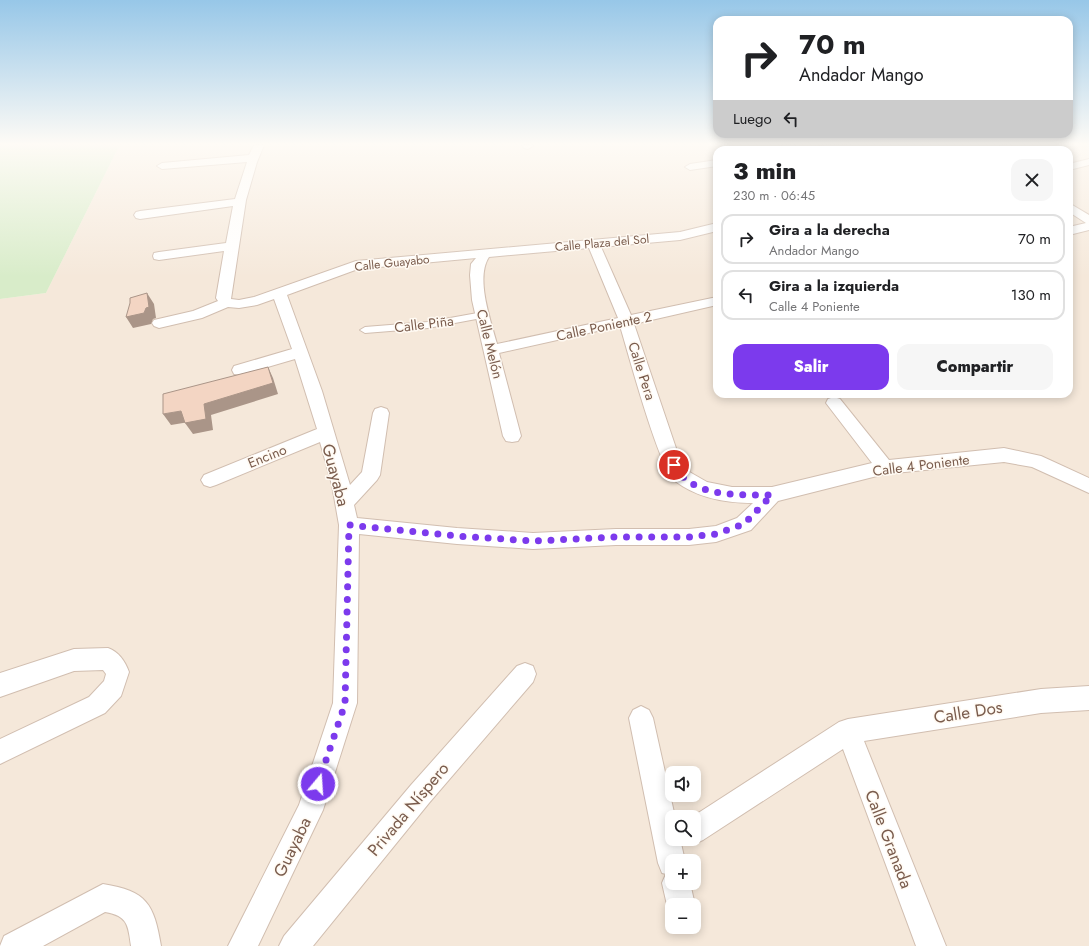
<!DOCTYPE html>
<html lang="es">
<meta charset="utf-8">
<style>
:root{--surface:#fff;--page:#f6f6f6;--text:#202124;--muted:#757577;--line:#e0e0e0;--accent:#7c3aed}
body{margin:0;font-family:Jost,sans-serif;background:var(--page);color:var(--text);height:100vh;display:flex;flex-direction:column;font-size:15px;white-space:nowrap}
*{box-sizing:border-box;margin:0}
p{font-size:13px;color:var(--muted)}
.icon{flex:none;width:22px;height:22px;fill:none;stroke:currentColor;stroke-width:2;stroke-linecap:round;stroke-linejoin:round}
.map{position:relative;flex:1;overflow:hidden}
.panel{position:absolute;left:713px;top:146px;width:360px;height:252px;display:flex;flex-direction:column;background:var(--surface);border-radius:12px;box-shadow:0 2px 10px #0003}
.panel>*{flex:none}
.banner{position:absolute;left:713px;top:16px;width:360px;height:122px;border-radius:12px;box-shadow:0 2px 10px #0003;background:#fff;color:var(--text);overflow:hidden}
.fabs{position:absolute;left:665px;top:766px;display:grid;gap:8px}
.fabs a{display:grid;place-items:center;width:36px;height:36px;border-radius:8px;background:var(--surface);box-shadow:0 2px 10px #0003;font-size:20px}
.pin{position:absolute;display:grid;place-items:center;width:34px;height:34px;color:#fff;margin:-17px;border:2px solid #fff;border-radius:50%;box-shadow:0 1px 4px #0007}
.me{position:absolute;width:44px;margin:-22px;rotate:18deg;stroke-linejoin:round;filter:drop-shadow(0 0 3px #0008)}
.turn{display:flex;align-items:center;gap:14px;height:84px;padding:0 20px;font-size:18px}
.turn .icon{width:52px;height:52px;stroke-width:2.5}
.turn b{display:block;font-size:28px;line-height:34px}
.then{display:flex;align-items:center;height:38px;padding:0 20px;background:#0003;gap:8px;font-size:15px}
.round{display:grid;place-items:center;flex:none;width:42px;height:42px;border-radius:12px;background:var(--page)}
.headline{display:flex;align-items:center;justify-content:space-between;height:68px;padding:0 20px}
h1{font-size:24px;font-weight:800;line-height:30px}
.action{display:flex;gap:8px;margin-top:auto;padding:8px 20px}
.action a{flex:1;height:46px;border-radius:12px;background:var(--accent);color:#fff;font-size:16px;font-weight:800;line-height:46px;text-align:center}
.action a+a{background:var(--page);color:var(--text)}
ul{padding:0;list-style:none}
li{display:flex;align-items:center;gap:12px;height:50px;margin:0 8px 6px;padding:0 12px;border:2px solid var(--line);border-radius:12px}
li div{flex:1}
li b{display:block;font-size:15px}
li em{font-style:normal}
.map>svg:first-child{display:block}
.residential{fill:#f5e8da;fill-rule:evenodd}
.green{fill:#d8ecc9}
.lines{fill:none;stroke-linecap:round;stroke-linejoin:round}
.pedestrian-casing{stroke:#d1beb0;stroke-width:2}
.minor-casing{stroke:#d1beb0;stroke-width:2}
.pedestrian{fill:#fff;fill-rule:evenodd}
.minor{fill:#fff;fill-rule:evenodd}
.shaded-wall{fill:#aa9588}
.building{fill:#f3d5c3;stroke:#aa9588}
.route{stroke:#7c3aed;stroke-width:7;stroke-dasharray:0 12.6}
.labels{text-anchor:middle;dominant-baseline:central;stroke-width:3;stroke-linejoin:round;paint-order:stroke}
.far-street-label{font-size:12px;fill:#7a5c4d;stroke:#fffaf3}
.street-label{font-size:14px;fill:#7a5c4d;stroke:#fffaf3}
.near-street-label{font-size:17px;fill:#7a5c4d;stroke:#fffaf3}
</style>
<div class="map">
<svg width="1089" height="946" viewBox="0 0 1089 946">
<rect width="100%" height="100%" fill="#fdf6ec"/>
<!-- residential -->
<path class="residential" d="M122 145H1089V946H0V299L46 293 117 150ZM717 150H1069V394H717ZM672 773H694V795H672ZM672 817H694V839H672ZM672 861H694V883H672ZM672 905H694V927H672Z"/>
<!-- green -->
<path class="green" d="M0 145H122L117 150 46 293 0 299Z"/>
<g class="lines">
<defs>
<path id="pedestrian" d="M483 312 488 315 487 317 428 328 365 333 360 330 365 327 428 322Z"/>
<path id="minor" d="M254 145H264L257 162 246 200 231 299 239 300 254 297 356 261 680 232 717 223V231L680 240 601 247 631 315 717 297V305L634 324 678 454 686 470 707 482 732 487H772L872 463 826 403 828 399 834 397 840 399 889 460 1004 448 1041 456 1089 478V493L1032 467 1004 462 885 474 778 501 751 530 716 542 689 545H616L533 549 457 544 359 534 357 703 323 810 258 946H228L299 805 333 703 339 525 332 485 320 442 216 485 210 487 204 485 201 480 204 475 317 429 295 359 240 375 234 374 232 370 234 366 292 349 274 299 257 305 239 308 228 307 202 318 159 328 154 326 152 323 154 320 193 311 218 301 216 298 224 251 159 260 154 259 153 256 154 253 159 252 226 243 233 206 140 219 136 218 134 215 136 212 140 211 235 199 247 162 162 169 157 166 162 163 249 155ZM589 248 618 318 497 344C491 321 475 278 489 257ZM476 258 471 264 470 275 472 300 503 436 506 441 512 442 518 441 521 436 499 353 620 326C628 352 659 469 675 481 697 498 726 503 753 503L737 518 716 526 689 529H616L533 533 457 528 357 518 354 505 377 480 380 475 389 413 387 409 381 407 375 409 373 413 362 472 350 485 322 391 287 295 358 269Z
M522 145H532L533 146 528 149 524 148Z
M782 145H794L800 150H788Z
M827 145H852L851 147 834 150H807L808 148Z
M1000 145H1011L1016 150H1005Z
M1089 159V165L1069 170V164Z
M717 160V166L690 170 685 167 690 164Z
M1069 203 1089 215V230L1069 235V227L1086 223 1069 212Z
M108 648C119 652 125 661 129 672L121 696 105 713 0 764V739L89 697 104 681 106 674 103 670 74 671 0 697V673L74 649Z
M525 663 533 666 536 674 533 682 429 803 313 946H279L284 936 411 785 517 666Z
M1089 686V710L1041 713 864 741 946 946H916L843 749 703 840 694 844 684 839H694V817H692L839 722 848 719 1041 689Z
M641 706 649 710 653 718 675 817H672V839H680L685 861H672V883H690L695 905 694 908V905H672V915L667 905 662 883 666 874 662 873 658 863 629 718 633 710Z
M103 884C147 891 154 904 161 946H131C128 925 128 916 105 912L43 946H0L4 936Z"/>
</defs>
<!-- pedestrian casing -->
<use href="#pedestrian" class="pedestrian-casing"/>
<!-- minor casing -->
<use href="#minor" class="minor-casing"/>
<!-- pedestrian -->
<use href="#pedestrian" class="pedestrian"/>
<!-- minor -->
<use href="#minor" class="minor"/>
</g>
<!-- shaded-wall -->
<path class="shaded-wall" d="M147 293 154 304 156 318 153 319 151 324 133 328 126 317Z
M268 367 273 378 278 394 211 415 213 430 193 434 185 423 204 404Z
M181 411 189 422 171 425 163 414Z"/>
<!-- building -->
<path class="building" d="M147 293 149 307 146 308 144 313 126 317 130 303V298Z
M268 367 273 383 204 404 206 419 185 423 181 411 163 414V394Z"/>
<!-- sky -->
<linearGradient id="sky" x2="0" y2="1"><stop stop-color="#97c7e8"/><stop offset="0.52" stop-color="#fefbf6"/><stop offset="1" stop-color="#fefbf6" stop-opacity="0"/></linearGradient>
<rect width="1089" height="277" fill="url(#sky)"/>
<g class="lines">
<!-- route -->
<path class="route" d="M318 784 345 704 349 525 457 536 533 541 616 537H689L716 534 744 524 772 495C740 495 691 498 674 465"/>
</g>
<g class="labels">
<!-- far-street labels -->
<g class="far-street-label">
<text transform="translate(602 243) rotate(-5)">Calle Plaza del Sol</text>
<text transform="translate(392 263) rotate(-6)">Calle Guayabo</text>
</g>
<!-- street labels -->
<g class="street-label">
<text transform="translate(424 324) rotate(-7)">Calle Piña</text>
<text transform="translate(604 326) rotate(-12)">Calle Poniente 2</text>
<text transform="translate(490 344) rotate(76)">Calle Melón</text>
<text transform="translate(642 371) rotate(72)">Calle Pera</text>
<text transform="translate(267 456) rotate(-22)">Encino</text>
<text transform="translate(921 465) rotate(-7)">Calle 4 Poniente</text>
</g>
<!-- near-street labels -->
<g class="near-street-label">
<text transform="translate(336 475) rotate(75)">Guayaba</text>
<text transform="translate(968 712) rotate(-9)">Calle Dos</text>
<text transform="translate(408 809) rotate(-50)">Privada Níspero</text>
<text transform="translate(889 839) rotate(69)">Calle Granada</text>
<text transform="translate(292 847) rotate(-64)">Guayaba</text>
</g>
</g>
</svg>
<div class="fabs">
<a><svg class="icon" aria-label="sound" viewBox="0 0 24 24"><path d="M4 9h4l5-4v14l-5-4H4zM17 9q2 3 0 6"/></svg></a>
<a><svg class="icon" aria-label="search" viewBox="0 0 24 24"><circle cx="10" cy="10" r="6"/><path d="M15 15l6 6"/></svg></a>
<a>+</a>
<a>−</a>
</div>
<div class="pin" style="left:674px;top:465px;background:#d93025"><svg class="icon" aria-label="arrive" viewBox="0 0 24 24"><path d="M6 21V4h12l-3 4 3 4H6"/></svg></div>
<svg class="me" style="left:318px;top:784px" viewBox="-20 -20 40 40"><circle r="17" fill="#7c3aed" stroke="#fff" stroke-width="3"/><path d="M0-11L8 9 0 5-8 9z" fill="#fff"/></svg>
<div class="banner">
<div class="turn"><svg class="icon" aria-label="right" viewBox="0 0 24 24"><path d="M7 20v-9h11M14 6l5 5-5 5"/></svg><div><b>70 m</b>Andador Mango</div></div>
<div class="then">Luego<svg class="icon" aria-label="left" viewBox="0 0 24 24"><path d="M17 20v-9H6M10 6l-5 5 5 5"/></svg></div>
</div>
<section class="panel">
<div class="headline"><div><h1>3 min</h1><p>230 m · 06:45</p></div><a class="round"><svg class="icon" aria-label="close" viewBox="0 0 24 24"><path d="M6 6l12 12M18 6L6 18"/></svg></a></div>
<ul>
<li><svg class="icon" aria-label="right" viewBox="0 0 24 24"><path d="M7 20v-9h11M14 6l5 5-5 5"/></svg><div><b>Gira a la derecha</b><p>Andador Mango</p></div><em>70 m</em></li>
<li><svg class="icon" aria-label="left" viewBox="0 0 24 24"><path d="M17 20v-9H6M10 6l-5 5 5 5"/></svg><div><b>Gira a la izquierda</b><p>Calle 4 Poniente</p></div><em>130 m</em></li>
</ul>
<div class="action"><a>Salir</a><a>Compartir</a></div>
</section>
</div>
